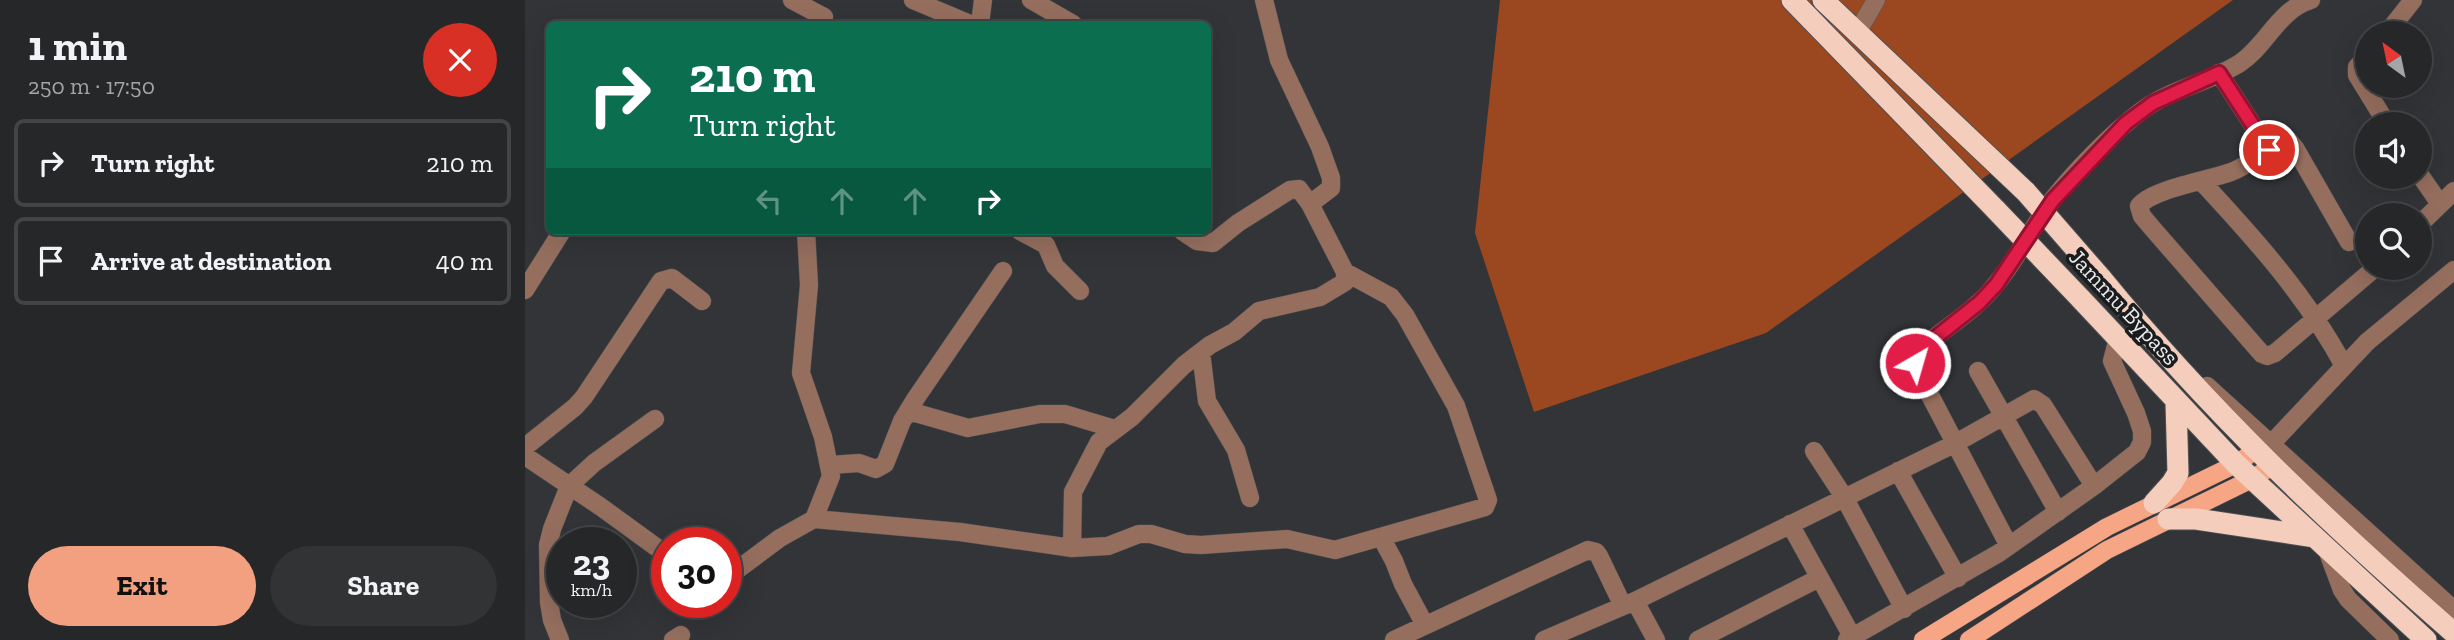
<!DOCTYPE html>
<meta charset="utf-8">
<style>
:root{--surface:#262729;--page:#323335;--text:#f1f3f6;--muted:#a4a5a8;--line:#424446;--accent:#f2a07f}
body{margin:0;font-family:"Zilla Slab",serif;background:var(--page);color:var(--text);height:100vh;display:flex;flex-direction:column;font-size:26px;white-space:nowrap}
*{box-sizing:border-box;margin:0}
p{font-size:23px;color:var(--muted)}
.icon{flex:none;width:38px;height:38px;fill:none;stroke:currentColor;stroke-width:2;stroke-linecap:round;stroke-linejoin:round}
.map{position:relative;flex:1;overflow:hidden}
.drawer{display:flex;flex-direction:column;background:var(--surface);width:525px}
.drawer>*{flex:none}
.guide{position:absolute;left:21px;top:21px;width:665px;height:214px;border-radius:10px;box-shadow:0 7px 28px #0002,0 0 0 2px var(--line);background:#0b6e4f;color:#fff;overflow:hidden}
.needle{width:46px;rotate:327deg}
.buttons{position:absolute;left:1830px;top:21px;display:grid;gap:14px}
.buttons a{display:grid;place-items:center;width:77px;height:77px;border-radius:50%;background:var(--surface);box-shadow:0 7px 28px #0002,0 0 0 2px var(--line);font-size:35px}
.speed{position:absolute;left:21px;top:527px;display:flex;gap:14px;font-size:35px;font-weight:700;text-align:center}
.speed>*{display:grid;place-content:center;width:91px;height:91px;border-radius:50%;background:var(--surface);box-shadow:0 7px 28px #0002,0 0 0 2px var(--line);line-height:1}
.speed small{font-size:18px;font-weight:400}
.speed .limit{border:10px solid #d22;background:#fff;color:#111}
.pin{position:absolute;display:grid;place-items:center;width:60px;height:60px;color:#fff;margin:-30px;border:4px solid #fff;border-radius:50%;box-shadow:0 2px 7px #0007}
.me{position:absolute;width:77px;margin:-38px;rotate:38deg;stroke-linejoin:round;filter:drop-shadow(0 0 5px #0008)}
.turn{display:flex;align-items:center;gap:24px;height:147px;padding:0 28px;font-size:32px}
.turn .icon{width:91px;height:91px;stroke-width:2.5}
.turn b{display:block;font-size:49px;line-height:60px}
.lanes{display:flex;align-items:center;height:66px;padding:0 28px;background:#0003;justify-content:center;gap:35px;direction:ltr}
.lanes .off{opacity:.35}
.round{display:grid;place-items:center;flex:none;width:74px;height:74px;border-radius:37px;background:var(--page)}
.overview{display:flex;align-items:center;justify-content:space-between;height:119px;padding:0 28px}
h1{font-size:42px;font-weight:800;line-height:52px}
.primary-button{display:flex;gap:14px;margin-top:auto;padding:14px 28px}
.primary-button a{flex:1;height:80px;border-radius:42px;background:var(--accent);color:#111;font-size:28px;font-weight:800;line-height:80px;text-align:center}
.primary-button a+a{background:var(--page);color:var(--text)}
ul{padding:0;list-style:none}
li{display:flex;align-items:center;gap:21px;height:88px;margin:0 14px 10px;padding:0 14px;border:4px solid var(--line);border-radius:10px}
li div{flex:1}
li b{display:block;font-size:26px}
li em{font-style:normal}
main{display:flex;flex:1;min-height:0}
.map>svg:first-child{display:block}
.forest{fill:#9b4720}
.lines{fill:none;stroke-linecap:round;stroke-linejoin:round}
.minor-casing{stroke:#4f5154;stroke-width:19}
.major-casing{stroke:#4f5154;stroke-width:19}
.highway-casing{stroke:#4f5154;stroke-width:23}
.minor{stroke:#956e5e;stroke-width:18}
.major{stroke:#f6a685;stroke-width:18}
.highway{stroke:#f4cdbd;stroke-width:21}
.highway-bridge-casing{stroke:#4f5154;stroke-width:23;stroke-linecap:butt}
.highway-bridge{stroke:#f4cdbd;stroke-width:21}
.route-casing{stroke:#92132f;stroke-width:18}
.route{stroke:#e11d48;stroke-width:12}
.labels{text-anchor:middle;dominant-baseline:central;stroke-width:7;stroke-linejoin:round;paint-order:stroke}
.street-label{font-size:23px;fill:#eaebed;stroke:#1a1c1d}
</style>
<main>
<section class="drawer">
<div class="overview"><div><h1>1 min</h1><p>250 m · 17:50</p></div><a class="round" style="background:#d93025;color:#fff"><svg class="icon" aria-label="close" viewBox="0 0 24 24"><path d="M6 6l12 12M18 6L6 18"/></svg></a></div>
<ul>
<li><svg class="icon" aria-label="right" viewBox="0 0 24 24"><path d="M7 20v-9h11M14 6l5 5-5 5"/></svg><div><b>Turn right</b></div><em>210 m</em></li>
<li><svg class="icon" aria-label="arrive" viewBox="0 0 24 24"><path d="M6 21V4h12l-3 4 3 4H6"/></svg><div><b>Arrive at destination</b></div><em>40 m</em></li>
</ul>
<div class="primary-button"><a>Exit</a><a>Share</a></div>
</section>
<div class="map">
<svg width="1929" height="640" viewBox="0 0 1929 640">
<rect width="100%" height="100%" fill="#323437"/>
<!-- forest -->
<path class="forest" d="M975 0H1708L1241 333 1009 412 950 233Z"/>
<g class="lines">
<defs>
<path id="minor" d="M267 0 299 17
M388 0 445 24
M506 0 548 24
M739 0 754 60 795 147 806 178V188L785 204
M455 24 458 0
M1332 33 1351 0
M1862 33 1888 0
M1843 55 1832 67V75L1862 124
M1694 73 1744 150
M1895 175 1915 204
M1676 181C1730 239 1782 297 1819 366
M1895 224 1929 191
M281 231 284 285 276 373 298 437 306 476 289 519
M495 231 521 245 530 266 555 291
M1824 242 1770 148 1764 141C1746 143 1725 166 1706 172 1684 180 1627 189 1614 206L1617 216 1628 229 1737 354 1742 356 1750 353 1850 268
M0 290 37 231
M676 352 682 401 711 450 725 498
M1453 371 1533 512
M1682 386 1929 610
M384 411 443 428 515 414H540L590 429
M1747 443 1842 342 1929 270
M0 447 50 407 59 397 136 281 147 278 177 301
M1289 451 1319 497 1379 609
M0 456 76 507 142 555
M305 465 334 463 351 469 360 464 377 421 391 398 478 271
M1373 471 1433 578
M1265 524 1328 638
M856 537 869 561 878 584 900 625
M1484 546 1397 380 1389 363 1391 353C1417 329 1450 312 1472 283 1493 257 1508 226 1528 199 1551 170 1586 134 1615 112 1644 89 1684 83 1715 63 1742 45 1753 10 1786 0
M1801 547 1817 590 1823 599 1865 640
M547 548 548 492 574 442 607 417 659 365 685 345 709 332 734 311 795 297 820 282V272L785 204 774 189 765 190 713 223 688 243 672 241 657 231
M201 574 212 570 255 538 289 519 435 532 547 548 583 546 614 534H626L660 544 676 545 762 539 810 550 960 507 963 500 931 406 880 315 866 297 820 272
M1110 601 1429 444 1509 399 1518 405 1569 486
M35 640 27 620 24 602 23 545 27 529 44 486 69 463 130 419
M148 640 156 635
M869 640 1063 550 1071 552 1074 556 1098 606
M1019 640 1110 601 1131 640
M1173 640 1294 578
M1322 640 1474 553 1569 486 1612 452 1617 442V431L1611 413 1587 361 1593 338"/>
<path id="major" d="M1398 640 1582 527 1711 464 1731 450
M1444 640 1582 550 1727 479 1747 466"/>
<path id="highway" d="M1267 0 1471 210
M1298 0 1501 192
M1576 278C1682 408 1803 523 1929 633
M1555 298 1711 464 1901 640
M1629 503 1647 483 1653 473 1651 402
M1643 519H1671L1790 537"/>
</defs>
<!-- minor casing -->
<use href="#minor" class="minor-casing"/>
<!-- major casing -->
<use href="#major" class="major-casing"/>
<!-- highway casing -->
<use href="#highway" class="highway-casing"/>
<!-- minor -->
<use href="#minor" class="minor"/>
<!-- major -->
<use href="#major" class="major"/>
<!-- highway -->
<use href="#highway" class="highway"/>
<defs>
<path id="highway-bridge" d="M1501 192 1576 278
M1471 210 1555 298"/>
</defs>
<!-- highway-bridge casing -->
<use href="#highway-bridge" class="highway-bridge-casing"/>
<!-- highway-bridge -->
<use href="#highway-bridge" class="highway-bridge"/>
</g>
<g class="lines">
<defs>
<path id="route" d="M1390 363 1391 353 1454 303 1471 285 1528 200 1601 123 1628 103 1694 73 1744 150"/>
</defs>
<!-- route casing -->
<use href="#route" class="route-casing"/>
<!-- route -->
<use href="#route" class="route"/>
</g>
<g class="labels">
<!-- street labels -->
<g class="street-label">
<text transform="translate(1599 307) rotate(47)">Jammu Bypass</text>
</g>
</g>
</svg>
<div class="buttons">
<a><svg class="needle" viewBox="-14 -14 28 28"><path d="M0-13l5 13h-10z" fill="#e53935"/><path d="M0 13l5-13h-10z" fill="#a4a5a8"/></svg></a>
<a><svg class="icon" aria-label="sound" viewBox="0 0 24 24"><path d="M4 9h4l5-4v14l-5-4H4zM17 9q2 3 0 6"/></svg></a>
<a><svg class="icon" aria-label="search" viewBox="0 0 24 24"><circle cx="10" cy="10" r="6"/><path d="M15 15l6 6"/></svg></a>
</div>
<div class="speed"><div>23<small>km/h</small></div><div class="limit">30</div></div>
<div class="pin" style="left:1744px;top:150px;background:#d93025"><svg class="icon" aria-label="arrive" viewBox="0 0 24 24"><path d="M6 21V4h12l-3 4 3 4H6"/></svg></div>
<svg class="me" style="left:1390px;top:363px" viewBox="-20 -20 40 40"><circle r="17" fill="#e11d48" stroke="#fff" stroke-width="3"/><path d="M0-11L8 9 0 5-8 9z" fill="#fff"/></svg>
<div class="guide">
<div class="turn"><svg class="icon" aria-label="right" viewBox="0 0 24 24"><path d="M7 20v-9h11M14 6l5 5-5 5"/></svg><div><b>210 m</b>Turn right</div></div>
<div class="lanes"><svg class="icon off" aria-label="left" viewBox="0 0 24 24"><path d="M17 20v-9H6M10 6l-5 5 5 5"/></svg><svg class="icon off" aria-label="ahead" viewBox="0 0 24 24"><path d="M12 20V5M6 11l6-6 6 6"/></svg><svg class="icon off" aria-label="ahead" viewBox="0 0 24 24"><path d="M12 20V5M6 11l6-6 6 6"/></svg><svg class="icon" aria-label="right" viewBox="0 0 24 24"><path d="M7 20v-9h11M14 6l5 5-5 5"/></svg></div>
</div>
</div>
</main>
